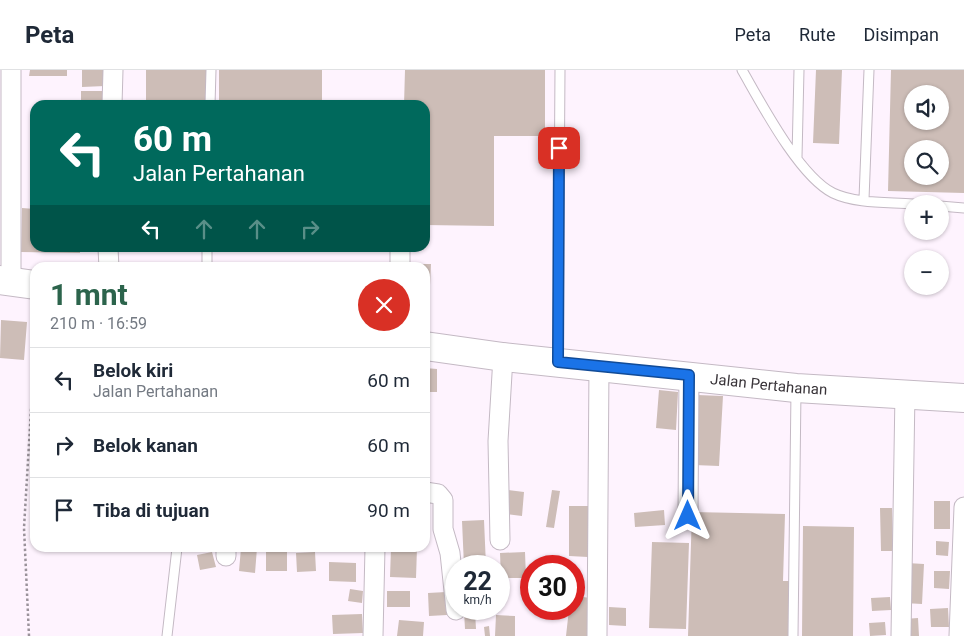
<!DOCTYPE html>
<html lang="id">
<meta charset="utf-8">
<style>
:root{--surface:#fff;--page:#f2f2f3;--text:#1f2937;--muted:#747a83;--line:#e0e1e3;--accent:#2c644c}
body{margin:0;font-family:Roboto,sans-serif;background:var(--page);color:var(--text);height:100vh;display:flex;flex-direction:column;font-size:19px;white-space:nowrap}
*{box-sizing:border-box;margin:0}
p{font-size:16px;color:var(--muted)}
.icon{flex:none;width:28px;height:28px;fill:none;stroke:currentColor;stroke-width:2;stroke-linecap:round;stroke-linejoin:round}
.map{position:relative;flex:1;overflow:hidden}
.sheet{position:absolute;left:30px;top:192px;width:400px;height:290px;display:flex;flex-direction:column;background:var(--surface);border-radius:15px;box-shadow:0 1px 4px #0004}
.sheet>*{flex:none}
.banner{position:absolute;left:30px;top:30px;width:400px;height:152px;border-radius:15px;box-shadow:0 1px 4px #0004;background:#00695c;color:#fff;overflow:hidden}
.fabs{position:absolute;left:904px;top:15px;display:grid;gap:10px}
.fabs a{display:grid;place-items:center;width:45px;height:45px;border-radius:50%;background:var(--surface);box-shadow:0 1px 4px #0004;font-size:25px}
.speed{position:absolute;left:445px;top:485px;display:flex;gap:10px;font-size:25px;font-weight:700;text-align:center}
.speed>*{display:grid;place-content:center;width:65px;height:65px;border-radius:50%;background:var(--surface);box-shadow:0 1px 4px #0004;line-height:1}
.speed small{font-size:12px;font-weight:400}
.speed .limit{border:8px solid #d22;background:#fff;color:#111}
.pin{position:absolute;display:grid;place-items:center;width:42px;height:42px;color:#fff;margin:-21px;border-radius:10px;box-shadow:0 2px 8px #0006}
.me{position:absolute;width:55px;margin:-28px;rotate:0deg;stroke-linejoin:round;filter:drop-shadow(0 0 4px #0008)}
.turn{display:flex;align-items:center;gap:18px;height:105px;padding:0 20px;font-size:22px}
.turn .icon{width:65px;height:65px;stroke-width:2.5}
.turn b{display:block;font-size:35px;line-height:42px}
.lanes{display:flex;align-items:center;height:48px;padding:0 20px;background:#0003;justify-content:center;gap:25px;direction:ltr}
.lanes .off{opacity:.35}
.round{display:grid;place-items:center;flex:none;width:52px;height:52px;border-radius:26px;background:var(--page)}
.summary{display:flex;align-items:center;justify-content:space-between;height:85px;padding:0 20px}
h1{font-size:30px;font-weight:700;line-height:38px;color:var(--accent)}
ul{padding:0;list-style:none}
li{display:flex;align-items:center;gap:15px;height:65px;padding:0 20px;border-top:1px solid var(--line)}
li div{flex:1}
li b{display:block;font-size:19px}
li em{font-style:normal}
header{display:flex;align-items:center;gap:30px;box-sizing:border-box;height:70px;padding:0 25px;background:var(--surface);border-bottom:1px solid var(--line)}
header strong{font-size:24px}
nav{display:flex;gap:28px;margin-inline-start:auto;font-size:18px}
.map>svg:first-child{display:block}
.building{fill:#cdbdb7;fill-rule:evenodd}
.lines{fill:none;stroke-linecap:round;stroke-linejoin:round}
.lane-casing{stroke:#c4b9c4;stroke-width:11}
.street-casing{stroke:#c4b9c4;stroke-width:21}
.primary-casing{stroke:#c4b9c4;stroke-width:30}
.path{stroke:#9a929a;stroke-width:2.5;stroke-dasharray:2.5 2.5;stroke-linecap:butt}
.lane{stroke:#fff;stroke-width:9}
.street{stroke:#fff;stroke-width:19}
.primary{stroke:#fff;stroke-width:28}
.route-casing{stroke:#114b97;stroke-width:12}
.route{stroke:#1a73e8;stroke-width:9}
.labels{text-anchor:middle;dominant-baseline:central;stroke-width:4;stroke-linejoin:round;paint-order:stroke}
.street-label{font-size:15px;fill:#393439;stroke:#fff}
</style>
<header>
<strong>Peta</strong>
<nav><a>Peta</a><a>Rute</a><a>Disimpan</a></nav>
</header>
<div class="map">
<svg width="964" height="566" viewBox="0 0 964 566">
<rect width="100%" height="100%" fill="#fef3fe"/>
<!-- building -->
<path class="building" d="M30 0H67V6H29Z
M82 0H105V16L82 17Z
M146 0H207V35H146Z
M219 0H322V35H219Z
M405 0H545V66H494V156L425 155V35H404Z
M816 0H842L839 74 813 73Z
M891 0H964V123L888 121ZM912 24H940V51H912ZM912 79H940V106H912Z
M81 21H105V35H81Z
M22 138 35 139V178H80V183L21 182Z
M258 178H284V182L258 181Z
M414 194H431L428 257H425V198H414Z
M1 250 27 252 24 290 0 288Z
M425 298 437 299V322H425Z
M659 320 678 322 676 360 656 358Z
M697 325 723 326 719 396 694 395Z
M507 420 524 422 522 446 505 444Z
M552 420 560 421 554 458 546 457Z
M934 431H950V459H934Z
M569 436H588V487L569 486Z
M880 438H892L893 481H881Z
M664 440 665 455 635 457 634 443Z
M692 442 785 444 783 511H791L789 566H688Z
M484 450 486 496H464L462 451Z
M803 456 854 457 853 566H802Z
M936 471 949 472 948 486 936 485Z
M652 472 689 473 686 559 649 558Z
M241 478H257L255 503 239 501Z
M266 478H287V501H266Z
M391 478H417L416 508 390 507Z
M212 482 216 497 200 500 197 485Z
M315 482 316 501 297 502 296 483Z
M525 482 526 508H501L500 483Z
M329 492 356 493V512L329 511Z
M907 493 924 494 922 534 904 533Z
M934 501H950L949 519 934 518Z
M350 519 363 521 362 533 348 531Z
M387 521H410V537H387Z
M446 522 447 545 429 546 428 523Z
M574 526 591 528 588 566H566L569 539H574Z
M890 527 891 540 872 541 871 528Z
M609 537 626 538V556L609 555Z
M948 538 949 557H931L930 539Z
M464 541H475L476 559H465Z
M362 544 363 563 333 564 332 545Z
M496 545 515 546V566H495Z
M918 548 919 566H905L904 549Z
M399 550 424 552 423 566H397Z
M885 552 886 565 870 566 869 553Z
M489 556 490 566H485L484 557Z"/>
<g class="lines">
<defs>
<path id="lane" d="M742 0C761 33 799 106 833 123 856 134 888 132 913 134
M210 35 211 0
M797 87 799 0
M864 129 869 0
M940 136 964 138
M207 198V178
M558 290 560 0
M167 566 177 478
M793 566 796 321"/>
<path id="street" d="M112 35 113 0
M108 178 109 198
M400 178V198
M11 212V0
M425 422 438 424 443 430V459L450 483 456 540
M688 446 689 305
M500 470 498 371 503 287
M226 486V478
M373 566 375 478
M597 566 599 296
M901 566 905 323
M959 566 964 437"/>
<g id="primary">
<path d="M0 210 35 215"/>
<path id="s1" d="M425 276 503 287 796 318 964 328"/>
</g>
</defs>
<!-- lane casing -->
<use href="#lane" class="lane-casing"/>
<!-- street casing -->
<use href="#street" class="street-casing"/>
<!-- primary casing -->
<use href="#primary" class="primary-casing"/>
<!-- path -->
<path class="path" d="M29 566 24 458 35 272"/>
<!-- lane -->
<use href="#lane" class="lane"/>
<!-- street -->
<use href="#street" class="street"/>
<!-- primary -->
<use href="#primary" class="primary"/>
</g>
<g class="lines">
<defs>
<path id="route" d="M559 78 558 292 689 305 688 446"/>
</defs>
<!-- route casing -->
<use href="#route" class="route-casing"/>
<!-- route -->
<use href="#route" class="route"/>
</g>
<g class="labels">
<!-- street labels -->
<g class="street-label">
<text stroke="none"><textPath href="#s1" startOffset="346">Jalan Pertahanan</textPath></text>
</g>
</g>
</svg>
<div class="fabs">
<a><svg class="icon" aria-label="sound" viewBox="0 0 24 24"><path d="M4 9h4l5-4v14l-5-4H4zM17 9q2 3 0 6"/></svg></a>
<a><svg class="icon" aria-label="search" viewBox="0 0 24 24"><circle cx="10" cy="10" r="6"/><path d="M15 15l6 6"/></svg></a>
<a>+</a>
<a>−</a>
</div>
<div class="speed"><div>22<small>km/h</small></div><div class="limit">30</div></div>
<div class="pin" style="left:559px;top:78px;background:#d93025"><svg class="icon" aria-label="arrive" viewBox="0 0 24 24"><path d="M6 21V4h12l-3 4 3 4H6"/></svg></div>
<svg class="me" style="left:688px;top:446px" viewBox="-20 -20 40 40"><path d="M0-17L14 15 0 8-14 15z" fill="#1a73e8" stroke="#fff" stroke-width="4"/></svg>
<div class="banner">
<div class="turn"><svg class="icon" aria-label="left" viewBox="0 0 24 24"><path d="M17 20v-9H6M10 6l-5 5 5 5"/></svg><div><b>60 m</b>Jalan Pertahanan</div></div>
<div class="lanes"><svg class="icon" aria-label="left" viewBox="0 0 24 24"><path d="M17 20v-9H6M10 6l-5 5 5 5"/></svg><svg class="icon off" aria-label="ahead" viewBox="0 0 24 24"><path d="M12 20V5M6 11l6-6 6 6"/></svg><svg class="icon off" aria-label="ahead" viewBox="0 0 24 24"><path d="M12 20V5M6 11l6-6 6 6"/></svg><svg class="icon off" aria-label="right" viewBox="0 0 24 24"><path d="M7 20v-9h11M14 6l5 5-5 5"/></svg></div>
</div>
<section class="sheet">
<div class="summary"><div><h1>1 mnt</h1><p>210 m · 16:59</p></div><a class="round" style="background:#d93025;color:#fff"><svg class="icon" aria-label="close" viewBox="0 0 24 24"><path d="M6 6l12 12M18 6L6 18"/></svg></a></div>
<ul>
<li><svg class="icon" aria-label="left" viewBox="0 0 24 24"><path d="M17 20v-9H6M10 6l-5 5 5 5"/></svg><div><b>Belok kiri</b><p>Jalan Pertahanan</p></div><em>60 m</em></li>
<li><svg class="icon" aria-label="right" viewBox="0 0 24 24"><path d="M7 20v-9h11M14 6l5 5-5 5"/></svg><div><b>Belok kanan</b></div><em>60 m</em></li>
<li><svg class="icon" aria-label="arrive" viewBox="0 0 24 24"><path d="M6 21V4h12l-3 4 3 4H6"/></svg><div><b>Tiba di tujuan</b></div><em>90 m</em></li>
</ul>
</section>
</div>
